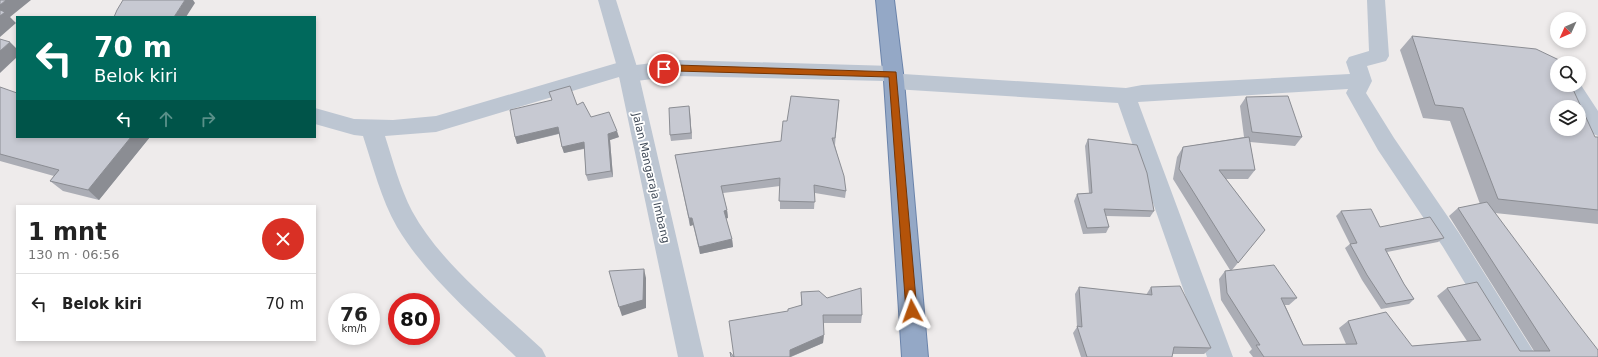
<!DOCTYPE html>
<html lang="id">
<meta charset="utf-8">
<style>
:root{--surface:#fff;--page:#f2f2f2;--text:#222;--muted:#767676;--line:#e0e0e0}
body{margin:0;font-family:"DejaVu Sans",sans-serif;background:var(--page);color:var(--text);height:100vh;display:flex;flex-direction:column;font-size:15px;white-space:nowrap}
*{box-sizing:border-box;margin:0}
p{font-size:13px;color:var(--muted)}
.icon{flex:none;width:22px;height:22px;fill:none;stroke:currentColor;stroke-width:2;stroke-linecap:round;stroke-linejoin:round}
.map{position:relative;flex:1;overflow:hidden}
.details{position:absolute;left:16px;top:205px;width:300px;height:136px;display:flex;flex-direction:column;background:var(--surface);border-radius:0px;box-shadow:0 2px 6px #0003}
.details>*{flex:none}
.banner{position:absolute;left:16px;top:16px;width:300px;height:122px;border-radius:0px;box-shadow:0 2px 6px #0003;background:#00695c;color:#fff;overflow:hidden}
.needle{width:26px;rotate:225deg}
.buttons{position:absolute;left:1550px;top:12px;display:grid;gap:8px}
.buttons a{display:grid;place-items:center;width:36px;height:36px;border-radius:50%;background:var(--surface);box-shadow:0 2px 6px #0003;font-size:20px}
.speed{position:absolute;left:328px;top:293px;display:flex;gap:8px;font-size:20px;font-weight:700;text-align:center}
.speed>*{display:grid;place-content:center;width:52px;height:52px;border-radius:50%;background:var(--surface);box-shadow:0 2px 6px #0003;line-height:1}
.speed small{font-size:10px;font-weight:400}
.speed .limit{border:6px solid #d22;background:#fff;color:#111}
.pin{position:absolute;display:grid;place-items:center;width:34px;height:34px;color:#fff;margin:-17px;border:2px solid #fff;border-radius:50%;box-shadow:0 1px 4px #0007}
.me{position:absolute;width:44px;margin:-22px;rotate:356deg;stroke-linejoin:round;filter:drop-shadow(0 0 3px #0008)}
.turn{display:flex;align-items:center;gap:14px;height:84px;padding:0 12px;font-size:18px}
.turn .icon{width:52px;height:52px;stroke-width:2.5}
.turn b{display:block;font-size:28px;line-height:34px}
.lanes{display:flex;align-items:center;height:38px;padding:0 12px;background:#0003;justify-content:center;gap:20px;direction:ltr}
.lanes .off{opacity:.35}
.round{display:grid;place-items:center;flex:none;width:42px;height:42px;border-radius:21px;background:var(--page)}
.head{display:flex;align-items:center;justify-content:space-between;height:68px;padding:0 12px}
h1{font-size:24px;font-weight:700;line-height:30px}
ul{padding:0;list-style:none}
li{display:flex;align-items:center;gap:12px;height:60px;padding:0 12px;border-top:1px solid var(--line)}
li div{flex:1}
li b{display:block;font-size:15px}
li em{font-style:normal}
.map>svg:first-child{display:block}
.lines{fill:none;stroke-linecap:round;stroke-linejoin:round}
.trunk-casing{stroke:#6a83aa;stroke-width:2}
.minor{fill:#bdc6d2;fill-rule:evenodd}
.tertiary{fill:#bdc6d2;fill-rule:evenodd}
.trunk{fill:#94a8c6;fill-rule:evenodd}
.wall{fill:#abadb5}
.shaded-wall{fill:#8b8d93}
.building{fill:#c7c9d2;stroke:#8b8d93;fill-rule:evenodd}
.route{fill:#b45309;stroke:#753606}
.labels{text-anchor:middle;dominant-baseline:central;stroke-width:3.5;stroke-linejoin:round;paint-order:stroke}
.street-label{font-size:11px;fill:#434d5a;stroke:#fff}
</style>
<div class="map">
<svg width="1598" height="357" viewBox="0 0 1598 357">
<rect width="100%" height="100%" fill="#eeebeb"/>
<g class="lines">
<defs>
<path id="trunk" d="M876 0H894L904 81 928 357H902L884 81Z"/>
</defs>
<!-- trunk casing -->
<use href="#trunk" class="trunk-casing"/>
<!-- minor -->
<path class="minor" d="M1367 0H1385L1389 56 1386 61 1367 66 1372 81 1366 93 1394 138 1459 233 1537 357H1510L1443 247 1378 150 1346 93 1348 89 1138 102 1233 357H1207L1118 103 894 89 887 86 884 81 677 76 628 82 621 79 619 77 436 132 385 136C393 161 400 188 412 211 441 264 498 308 542 349L546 357H516C474 316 427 277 397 227 381 199 373 166 363 136L354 135 315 124V108L354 119 393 120 436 116 627 60 634 62 636 65 677 60 893 66 900 69 903 74 1126 88 1142 85 1350 74 1346 62 1349 57 1369 51Z
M1579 82 1598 111V136C1586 132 1579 119 1579 107H1573L1560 85H1579Z"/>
<!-- tertiary -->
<path class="tertiary" d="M598 0H616L637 67 704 357H678L617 67Z"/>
<!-- trunk -->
<use href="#trunk" class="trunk"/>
</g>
<!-- wall -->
<path class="wall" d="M1412 36 1595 137H1598V224L1495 213 1598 357H1253L1249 352 1252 349 1221 300 1219 279 1225 271 1230 270 1173 179 1177 157 1183 147 1244 137 1240 106 1246 97 1302 137 1295 146 1250 142 1255 170 1248 179H1226L1265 230 1232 270 1297 298 1289 305H1285L1303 345 1346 344 1339 328 1348 321 1412 346 1467 341 1437 296 1447 288 1520 351H1534L1449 216 1458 208 1480 204 1450 121 1423 118 1400 50Z
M0 87 17 137H150L99 200 63 191 50 181 54 176 0 161Z
M549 92 577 105 591 117 619 137 610 140 613 177 588 181 586 175 584 149 564 153 562 147 559 134 517 144 515 137 552 100Z
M839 100 835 145 846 191 845 198 815 193 814 209H780V186L723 193 727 210 728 218H726L732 239 733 247 700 254 693 225 690 226 675 155 781 141 787 121Z
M689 106 692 139 671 141 670 135Z
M1088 139 1154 211 1150 217 1106 216 1109 227 1106 233 1083 234 1074 201 1077 194 1089 193 1085 146Z
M1341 211 1380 227 1444 238 1438 242 1387 252 1404 284 1414 299 1409 304 1381 309 1362 280 1345 248 1350 244 1336 216Z
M1079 287 1146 295 1151 287 1211 348 1204 354H1172V357H1081L1073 333 1077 327 1075 294Z
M801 292 827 298 862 315 861 323H824L823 343 791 357H731L730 352 734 357 801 305Z"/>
<!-- shaded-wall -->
<path class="shaded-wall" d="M6 0H31L10 17 16 23 0 37V5Z
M185 0H193L195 3 186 17H174Z
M10 42 17 49V57L0 73V51Z
M689 106 690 112 692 139 691 133Z
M558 127 561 133 517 144 515 137Z
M617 131 619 137 610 140 613 177 611 171 608 134Z
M131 137H150L99 200 88 190Z
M584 142 586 148 564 153 562 147Z
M727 210 728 218 725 219 724 211Z
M689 218H692L693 225 690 226Z
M732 239 733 247 700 254 699 247Z
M644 269 646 278V308L622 316 619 307Z
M824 335 823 343 790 357V350Z"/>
<!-- building -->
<path class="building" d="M0 0H6L0 5Z
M123 0H185L174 17H114L117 10Z
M0 10 5 12 0 16Z
M1412 36 1536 49 1559 60 1560 63H1557V85H1571L1595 137H1598V210L1498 199 1463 108 1435 105ZM1557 107H1579V129H1557Z
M0 39 10 42 0 51Z
M570 86 577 105 583 102 591 117 609 112 617 131 608 134 611 171 586 175 584 142 562 147 558 127 515 137 510 110 552 100 549 92Z
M0 87 17 93V137H131L88 190 50 181 59 170 0 154Z
M791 96 839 100 835 138H832L844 176 846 191 814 185 815 202 779 201 780 178 721 186 727 210 724 211 732 239 699 247 692 218H689L675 155 781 141 783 121H787Z
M1288 96 1302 137 1252 132 1246 97Z
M689 106 691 133 670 135 669 108Z
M1249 137 1255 170H1219L1265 230 1238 263 1179 169 1183 147Z
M1088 139 1137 145 1147 173 1154 211 1104 209 1109 227 1087 228 1077 194 1092 193Z
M1487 202 1574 319 1598 350V357H1264L1256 345H1260L1227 293 1225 271 1274 265 1297 298H1281L1303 345 1357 344 1348 321 1386 312 1412 346 1481 340 1447 288 1477 282 1520 351H1550L1458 208Z
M1371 209 1380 227 1430 217 1444 238 1385 249 1404 284 1414 299 1386 304 1367 275 1350 244 1357 243 1341 211Z
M644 269 643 300 619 307 609 271Z
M1180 286 1211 348 1174 347 1172 357H1087L1077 326 1082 327 1079 287 1152 295 1151 287Z
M861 288 862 315H823L824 335 790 350V357H734L729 321 788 311V309L802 305 801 292 819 291 827 298Z
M730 352 734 357H731Z"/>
<!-- route -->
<path class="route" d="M676 65 896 72 917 311 915 314 912 316 906 311 889 77 676 71 664 73 660 69 664 66Z"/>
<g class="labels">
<!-- street labels -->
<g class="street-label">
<text transform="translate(651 178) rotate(77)">Jalan Mangaraja Imbang</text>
</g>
</g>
</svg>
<div class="buttons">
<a><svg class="needle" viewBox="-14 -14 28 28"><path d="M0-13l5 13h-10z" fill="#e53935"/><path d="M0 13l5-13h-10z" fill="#767676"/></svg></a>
<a><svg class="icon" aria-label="search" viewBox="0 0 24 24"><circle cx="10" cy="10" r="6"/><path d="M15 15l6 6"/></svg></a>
<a><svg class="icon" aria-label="layers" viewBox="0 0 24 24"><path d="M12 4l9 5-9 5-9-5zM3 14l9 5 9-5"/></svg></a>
</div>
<div class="speed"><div>76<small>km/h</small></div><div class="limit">80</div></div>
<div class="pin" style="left:664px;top:69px;background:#d93025"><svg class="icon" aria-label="arrive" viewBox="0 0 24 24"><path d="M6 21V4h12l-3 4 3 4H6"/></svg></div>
<svg class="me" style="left:912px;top:311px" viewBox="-20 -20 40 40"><path d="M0-17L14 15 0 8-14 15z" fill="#b45309" stroke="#fff" stroke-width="4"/></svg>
<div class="banner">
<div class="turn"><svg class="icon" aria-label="left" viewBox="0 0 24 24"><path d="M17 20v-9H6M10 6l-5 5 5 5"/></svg><div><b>70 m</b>Belok kiri</div></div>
<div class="lanes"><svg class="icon" aria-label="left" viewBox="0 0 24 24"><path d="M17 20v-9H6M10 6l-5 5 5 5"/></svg><svg class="icon off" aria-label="ahead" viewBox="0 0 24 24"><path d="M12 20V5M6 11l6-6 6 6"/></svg><svg class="icon off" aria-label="right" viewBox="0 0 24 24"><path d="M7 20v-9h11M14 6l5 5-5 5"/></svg></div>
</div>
<section class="details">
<div class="head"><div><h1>1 mnt</h1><p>130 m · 06:56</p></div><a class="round" style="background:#d93025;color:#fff"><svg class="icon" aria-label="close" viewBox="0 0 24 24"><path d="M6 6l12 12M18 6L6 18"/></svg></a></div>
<ul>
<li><svg class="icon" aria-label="left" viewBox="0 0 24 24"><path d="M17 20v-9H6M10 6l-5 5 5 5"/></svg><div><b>Belok kiri</b></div><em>70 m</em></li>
</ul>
</section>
</div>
